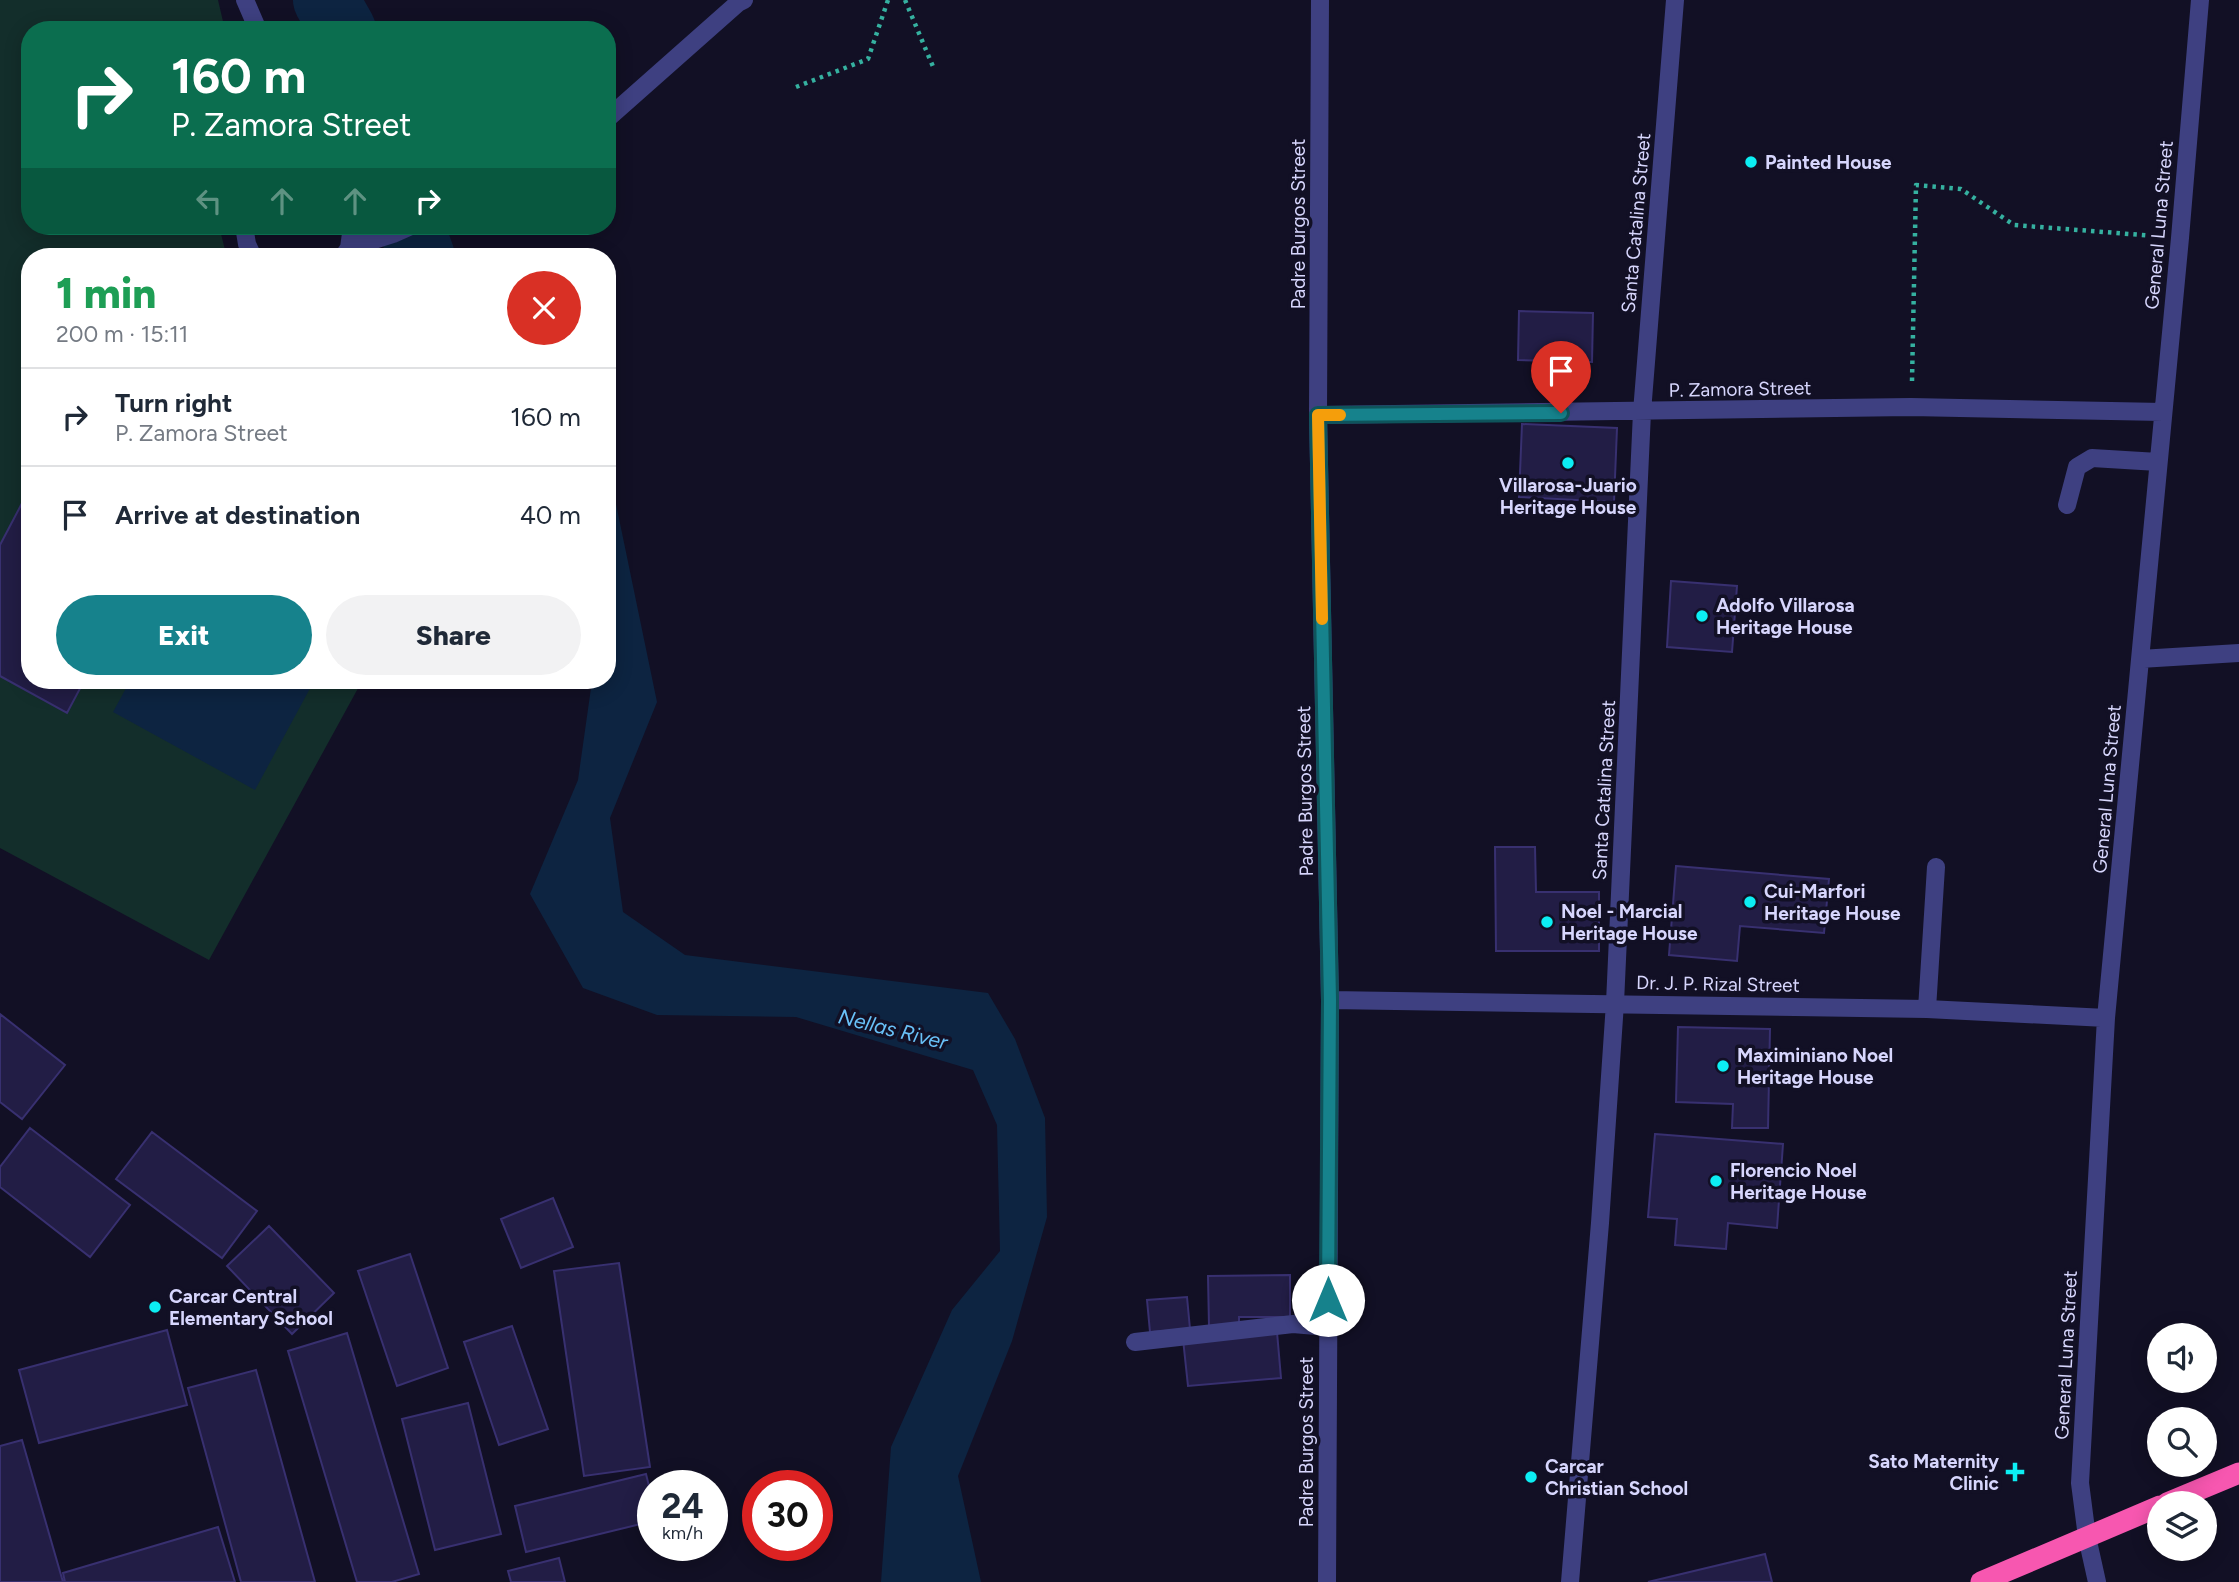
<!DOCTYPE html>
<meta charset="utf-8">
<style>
:root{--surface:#fff;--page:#f2f2f3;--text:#1f2937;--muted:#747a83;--line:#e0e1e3;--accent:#16828c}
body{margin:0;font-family:Figtree,sans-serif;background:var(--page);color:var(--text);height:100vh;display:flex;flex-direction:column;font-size:26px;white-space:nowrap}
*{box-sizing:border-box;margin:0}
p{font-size:23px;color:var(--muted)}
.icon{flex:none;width:38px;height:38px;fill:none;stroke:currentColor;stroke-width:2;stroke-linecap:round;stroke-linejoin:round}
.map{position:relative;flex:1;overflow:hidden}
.sheet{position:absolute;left:21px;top:248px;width:595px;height:441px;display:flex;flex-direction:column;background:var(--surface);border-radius:28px;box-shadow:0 4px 18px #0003}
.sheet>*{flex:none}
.hud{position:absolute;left:21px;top:21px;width:595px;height:214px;border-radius:28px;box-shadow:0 4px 18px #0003;background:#0b6e4f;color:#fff;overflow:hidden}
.buttons{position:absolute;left:2147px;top:1323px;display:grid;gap:14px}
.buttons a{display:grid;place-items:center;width:70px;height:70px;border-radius:50%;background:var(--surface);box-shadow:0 4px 18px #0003;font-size:35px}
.speed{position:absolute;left:637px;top:1470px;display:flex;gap:14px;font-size:35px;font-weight:700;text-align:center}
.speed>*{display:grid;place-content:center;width:91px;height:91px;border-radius:50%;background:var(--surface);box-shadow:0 4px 18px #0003;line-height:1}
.speed small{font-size:18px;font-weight:400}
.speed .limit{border:10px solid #d22;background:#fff;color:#111}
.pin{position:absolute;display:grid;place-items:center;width:60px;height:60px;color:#fff;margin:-72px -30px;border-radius:50% 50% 50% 0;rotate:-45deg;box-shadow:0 0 7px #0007}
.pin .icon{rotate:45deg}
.me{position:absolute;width:77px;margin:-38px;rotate:0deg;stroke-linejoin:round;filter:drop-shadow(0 0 5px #0008)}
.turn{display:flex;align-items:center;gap:24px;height:147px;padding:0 35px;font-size:32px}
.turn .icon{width:91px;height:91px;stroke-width:2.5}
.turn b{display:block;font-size:49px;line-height:60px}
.lanes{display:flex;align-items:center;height:66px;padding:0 35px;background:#0003;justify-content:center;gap:35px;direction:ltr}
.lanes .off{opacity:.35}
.round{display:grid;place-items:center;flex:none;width:74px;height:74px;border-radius:37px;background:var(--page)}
.summary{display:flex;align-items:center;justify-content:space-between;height:119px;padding:0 35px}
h1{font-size:42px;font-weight:800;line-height:52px;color:#1e9e55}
.primary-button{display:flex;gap:14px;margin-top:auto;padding:14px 35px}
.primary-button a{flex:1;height:80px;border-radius:42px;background:var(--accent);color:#fff;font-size:28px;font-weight:800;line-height:80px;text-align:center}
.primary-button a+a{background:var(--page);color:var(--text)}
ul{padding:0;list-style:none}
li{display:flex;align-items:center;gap:21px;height:98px;padding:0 35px;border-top:2px solid var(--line)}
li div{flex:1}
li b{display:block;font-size:26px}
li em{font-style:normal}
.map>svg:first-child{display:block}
.green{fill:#132e2b}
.water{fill:#0d2441}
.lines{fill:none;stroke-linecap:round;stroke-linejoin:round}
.river{stroke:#0d2441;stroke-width:66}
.building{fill:#221d45;stroke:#383070;stroke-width:2}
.path{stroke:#35b1a0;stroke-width:4.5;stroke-dasharray:3.5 5;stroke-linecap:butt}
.minor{stroke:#3e4081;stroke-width:18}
.highway{stroke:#f757b0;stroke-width:21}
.route-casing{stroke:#0e545b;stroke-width:18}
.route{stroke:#16828c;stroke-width:12}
.slow{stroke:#f59e0b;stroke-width:12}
.poi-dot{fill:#0ceef3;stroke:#121025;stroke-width:2.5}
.labels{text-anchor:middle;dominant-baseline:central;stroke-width:7;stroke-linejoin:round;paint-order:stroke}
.poi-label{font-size:19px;font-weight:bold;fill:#d7d6fd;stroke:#121025;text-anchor:start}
.street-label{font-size:19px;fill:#d7d6fd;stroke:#121025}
.water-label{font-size:21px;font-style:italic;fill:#69c1f8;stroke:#121025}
</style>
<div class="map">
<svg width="2239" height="1582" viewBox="0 0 2239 1582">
<rect width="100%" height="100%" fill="#121025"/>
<!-- green -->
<path class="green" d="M0 0H218L225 30H30V226H219L225 250 231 257H30V681H362L209 960 0 848Z"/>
<!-- water -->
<path class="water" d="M610 475 657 702 610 818 623 912 685 955 988 993 1015 1039 1045 1118 1047 1217 1012 1341 958 1476 981 1582H881L891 1447 952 1310 1000 1251 997 1125 973 1070 796 1017 657 1015 583 988 530 894 578 780 592 681H607V476Z
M130 681H314L255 790 113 712Z"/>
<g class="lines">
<!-- river -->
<path class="river" d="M326 0 343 30
M411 226 422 257"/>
</g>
<!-- building -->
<path class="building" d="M1519 311 1593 313 1592 362 1518 360Z
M1522 424 1617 428 1614 502 1519 497Z
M30 488V681H84L67 713 0 676V545Z
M1671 581 1737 586 1732 652 1667 647Z
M1495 847H1535L1536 892H1599V951H1496Z
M1676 866 1829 879 1824 933 1740 926 1737 961 1669 955Z
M0 1014 65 1065 22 1119 0 1102Z
M1678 1027 1770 1029 1768 1128H1732L1733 1104 1676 1102Z
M30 1128 130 1205 90 1257 0 1187V1167Z
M152 1132 257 1211 222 1258 116 1179Z
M1655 1134 1783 1144 1777 1228 1728 1223 1726 1249 1675 1245 1677 1219 1648 1217Z
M553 1198 573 1247 521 1268 501 1219Z
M269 1226 334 1293 292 1334 227 1266Z
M410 1254 448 1368 397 1386 358 1271Z
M619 1263 650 1467 584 1476 554 1271Z
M1290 1275V1317H1239V1326H1209L1208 1276Z
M1187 1297 1190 1329 1150 1332 1147 1300Z
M512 1326 548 1429 499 1445 464 1342Z
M167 1330 187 1405 39 1443 19 1370Z
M1277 1332 1281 1378 1188 1386 1183 1339Z
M347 1333 419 1574 392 1582H357L288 1351Z
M256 1370 315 1582H241L188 1388Z
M468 1403 501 1534 435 1550 402 1419Z
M22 1440 63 1582H0V1446Z
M646 1474 653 1502V1521L526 1552 515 1506Z
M218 1527 235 1582H65L63 1573Z
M1765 1554 1772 1582H1648Z
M559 1558 565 1582H511L508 1571Z"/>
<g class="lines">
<!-- path -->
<path class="path" d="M905 0 934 69
M796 87 868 59 888 0
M1912 381 1916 185 1961 189 2014 225 2155 236"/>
<!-- minor -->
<path class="minor" d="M245 0 258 30
M1320 0 1318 415 1330 1000 1327 1582
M607 119 738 3 744 0
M244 226 247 244 253 257
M349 248 393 234 411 226
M345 254 349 248 352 226
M1318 415 1911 407 2163 412
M2067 505 2077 467 2092 458 2158 462
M2140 659 2239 653
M1330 1000 1927 1009 2106 1018
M1927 1009 1936 867
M1135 1342 1293 1324 1328 1327
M1570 1582 1600 1223 1615 1003 1642 412 1675 0
M2097 1582 2087 1537 2080 1483 2106 1018 2180 238 2200 0"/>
<!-- highway -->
<path class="highway" d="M2167 1503 2239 1473
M1981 1582 2160 1506"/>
</g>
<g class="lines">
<defs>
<path id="route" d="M1328 1300 1330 1000 1318 415 1561 413"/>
</defs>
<!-- route casing -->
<use href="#route" class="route-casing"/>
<!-- route -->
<use href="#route" class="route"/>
<!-- slow -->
<path class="slow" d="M1322 619 1318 415H1340"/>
</g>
<!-- markers -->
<g class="poi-dot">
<circle cx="1751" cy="162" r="7"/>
<circle cx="1568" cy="463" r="7"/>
<circle cx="1702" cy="616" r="7"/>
<circle cx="1750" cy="902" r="7"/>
<circle cx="1547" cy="922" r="7"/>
<circle cx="1723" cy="1066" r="7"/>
<circle cx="1716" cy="1181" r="7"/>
<circle cx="155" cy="1307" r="7"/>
<path d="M2011.5 1461.5h7v7h7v7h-7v7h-7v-7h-7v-7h7z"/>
<circle cx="1531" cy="1477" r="7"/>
</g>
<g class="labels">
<!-- poi labels -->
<g class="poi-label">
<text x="1765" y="162">Painted House</text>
<text x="1568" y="485" text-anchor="middle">Villarosa-Juario<tspan x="1568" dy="22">Heritage House</tspan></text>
<text x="1716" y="605">Adolfo Villarosa<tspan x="1716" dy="22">Heritage House</tspan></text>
<text x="1764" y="891">Cui-Marfori<tspan x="1764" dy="22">Heritage House</tspan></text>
<text x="1561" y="911">Noel - Marcial<tspan x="1561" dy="22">Heritage House</tspan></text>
<text x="1737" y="1055">Maximiniano Noel<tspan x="1737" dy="22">Heritage House</tspan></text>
<text x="1730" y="1170">Florencio Noel<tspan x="1730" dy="22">Heritage House</tspan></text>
<text x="169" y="1296">Carcar Central<tspan x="169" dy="22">Elementary School</tspan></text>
<text x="1999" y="1461" text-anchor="end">Sato Maternity<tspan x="1999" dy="22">Clinic</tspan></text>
<text x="1545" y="1466">Carcar<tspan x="1545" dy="22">Christian School</tspan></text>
</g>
<!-- street labels -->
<g class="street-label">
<text transform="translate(1636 223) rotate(-85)">Santa Catalina Street</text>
<text transform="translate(1298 224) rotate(-90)">Padre Burgos Street</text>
<text transform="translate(2159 225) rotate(-85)">General Luna Street</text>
<text transform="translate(1740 389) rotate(-1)">P. Zamora Street</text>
<text transform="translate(2107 789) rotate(-85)">General Luna Street</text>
<text transform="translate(1604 790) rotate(-87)">Santa Catalina Street</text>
<text transform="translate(1305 791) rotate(-91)">Padre Burgos Street</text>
<text transform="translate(1718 984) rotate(1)">Dr. J. P. Rizal Street</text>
<text transform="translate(2066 1355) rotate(-87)">General Luna Street</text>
<text transform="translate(1306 1442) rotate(-90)">Padre Burgos Street</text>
</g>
<!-- water labels -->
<g class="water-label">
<text transform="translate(893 1029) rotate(14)">Nellas River</text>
</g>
</g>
</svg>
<div class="buttons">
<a><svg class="icon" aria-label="sound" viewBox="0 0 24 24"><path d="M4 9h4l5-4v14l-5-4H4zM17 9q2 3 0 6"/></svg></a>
<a><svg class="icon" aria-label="search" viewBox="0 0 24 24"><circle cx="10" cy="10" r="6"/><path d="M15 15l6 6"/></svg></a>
<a><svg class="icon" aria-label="layers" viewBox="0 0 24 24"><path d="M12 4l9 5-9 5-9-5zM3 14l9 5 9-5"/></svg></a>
</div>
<div class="speed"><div>24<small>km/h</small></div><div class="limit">30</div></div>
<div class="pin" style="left:1561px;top:413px;background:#d93025"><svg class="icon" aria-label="arrive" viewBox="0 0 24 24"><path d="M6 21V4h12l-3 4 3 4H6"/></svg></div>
<svg class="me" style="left:1328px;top:1300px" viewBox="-20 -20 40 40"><circle r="19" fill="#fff"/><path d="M0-13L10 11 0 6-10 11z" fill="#16828c"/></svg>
<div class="hud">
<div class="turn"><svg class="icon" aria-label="right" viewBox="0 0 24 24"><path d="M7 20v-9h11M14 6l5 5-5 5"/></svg><div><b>160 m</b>P. Zamora Street</div></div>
<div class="lanes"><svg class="icon off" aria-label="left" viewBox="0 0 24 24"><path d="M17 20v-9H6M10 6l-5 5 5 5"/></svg><svg class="icon off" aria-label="ahead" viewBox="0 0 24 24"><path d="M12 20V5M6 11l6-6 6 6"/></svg><svg class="icon off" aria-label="ahead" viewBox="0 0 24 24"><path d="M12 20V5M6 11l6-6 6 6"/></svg><svg class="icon" aria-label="right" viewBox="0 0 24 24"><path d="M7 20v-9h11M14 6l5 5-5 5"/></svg></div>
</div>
<section class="sheet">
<div class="summary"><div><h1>1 min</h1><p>200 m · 15:11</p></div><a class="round" style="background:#d93025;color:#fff"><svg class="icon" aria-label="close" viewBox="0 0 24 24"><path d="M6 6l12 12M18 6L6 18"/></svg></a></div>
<ul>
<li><svg class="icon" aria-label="right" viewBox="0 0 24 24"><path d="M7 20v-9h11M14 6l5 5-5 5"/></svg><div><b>Turn right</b><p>P. Zamora Street</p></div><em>160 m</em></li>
<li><svg class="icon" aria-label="arrive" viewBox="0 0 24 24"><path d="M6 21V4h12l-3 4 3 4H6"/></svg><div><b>Arrive at destination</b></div><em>40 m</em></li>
</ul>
<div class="primary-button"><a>Exit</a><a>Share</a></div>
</section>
</div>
